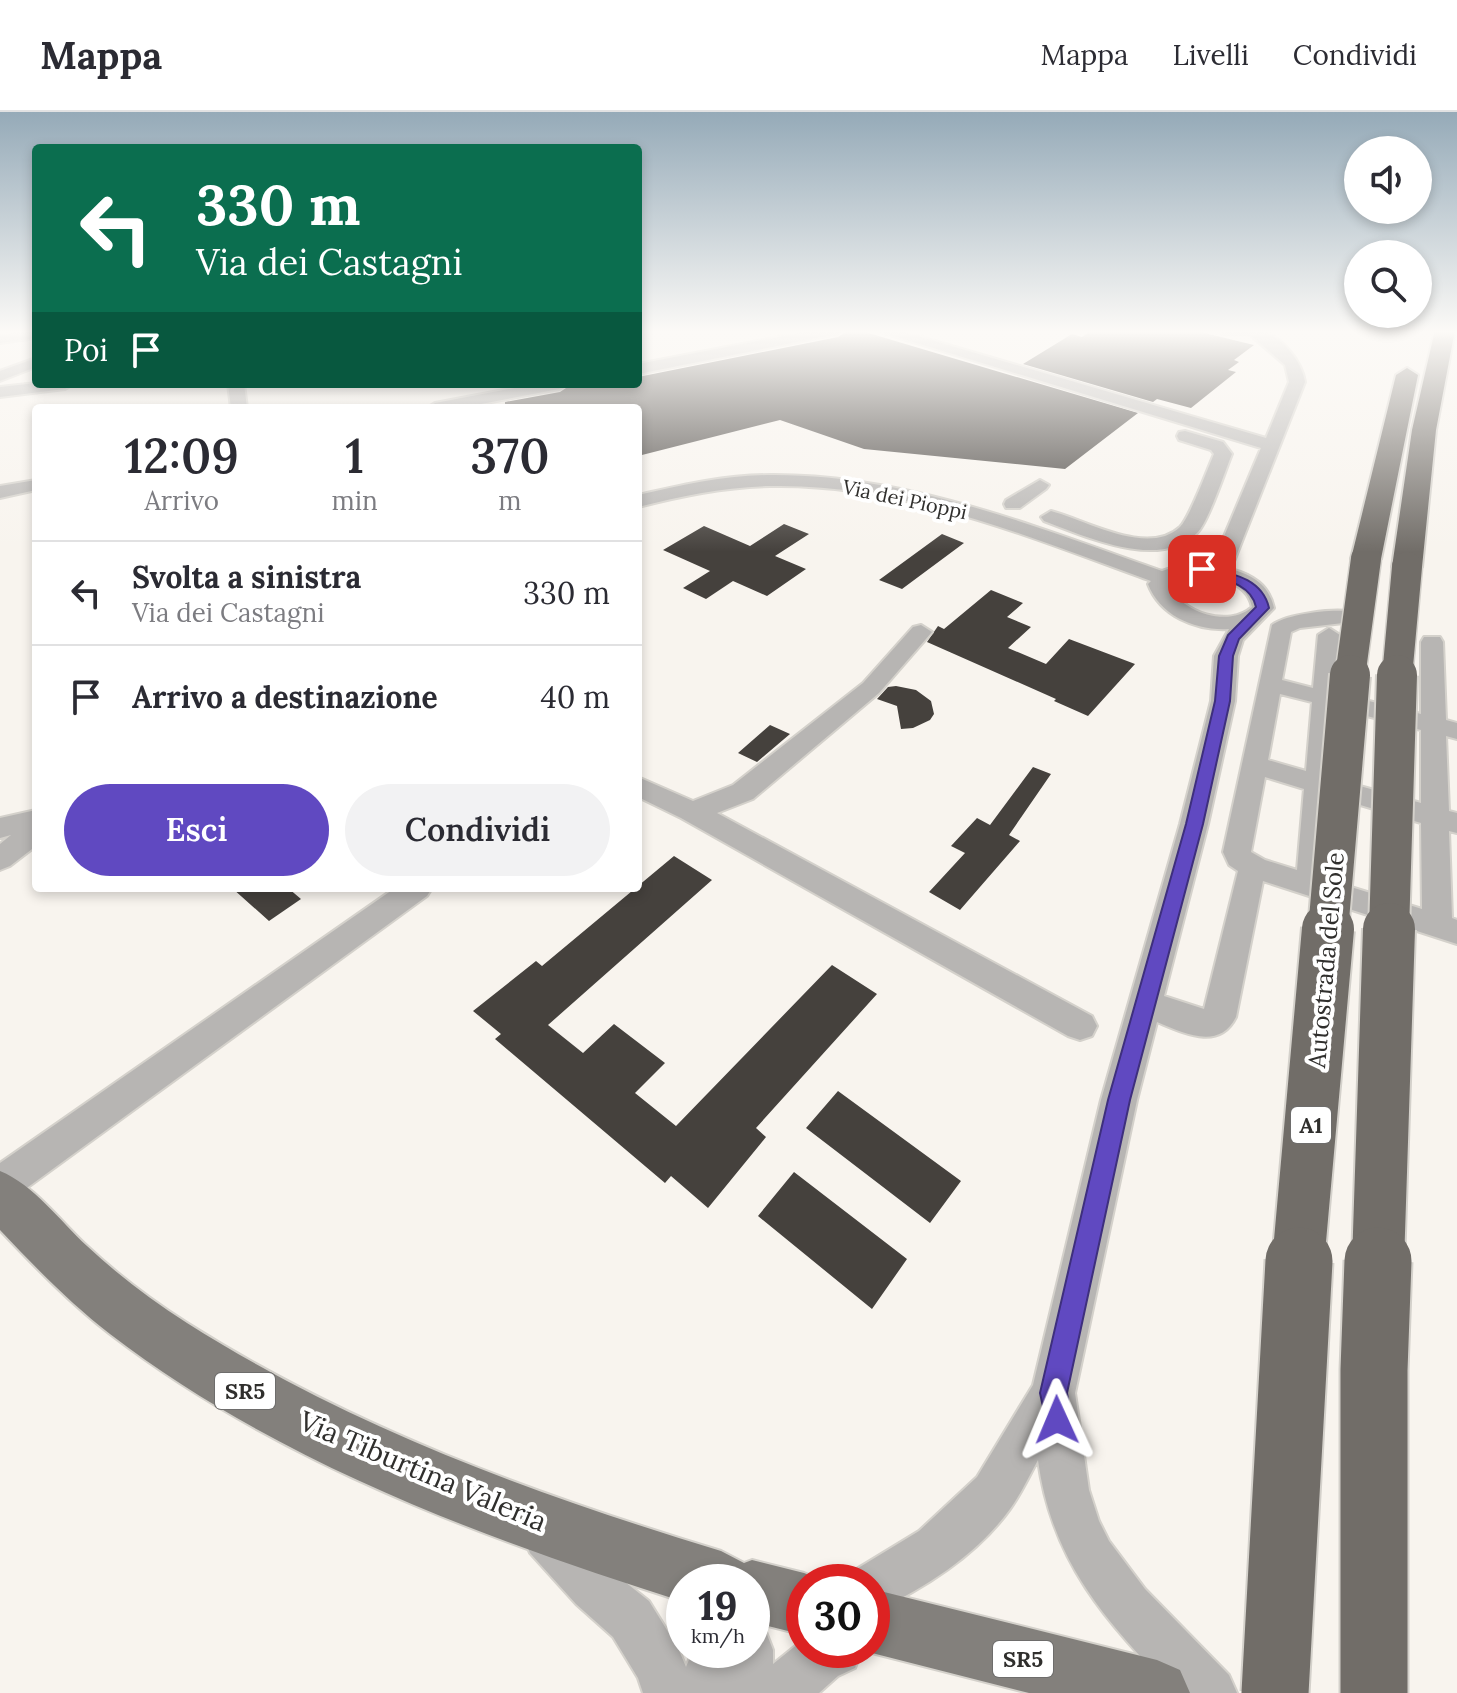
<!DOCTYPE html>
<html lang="it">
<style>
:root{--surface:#fff;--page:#f2f2f3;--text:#2b2b33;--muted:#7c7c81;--line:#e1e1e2;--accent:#6049c1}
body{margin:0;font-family:Lora,serif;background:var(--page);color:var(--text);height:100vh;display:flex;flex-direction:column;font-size:30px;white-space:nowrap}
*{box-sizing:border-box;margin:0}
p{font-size:26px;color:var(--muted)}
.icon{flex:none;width:44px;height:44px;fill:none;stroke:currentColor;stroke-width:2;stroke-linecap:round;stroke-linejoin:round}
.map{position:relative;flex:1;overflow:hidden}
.details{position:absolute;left:32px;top:292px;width:610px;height:488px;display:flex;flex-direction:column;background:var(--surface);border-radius:8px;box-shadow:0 4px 12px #0003}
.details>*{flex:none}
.top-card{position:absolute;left:32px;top:32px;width:610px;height:244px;border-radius:8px;box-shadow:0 4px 12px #0003;background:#0b6e4f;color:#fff;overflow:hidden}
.fabs{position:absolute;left:1344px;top:24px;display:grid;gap:16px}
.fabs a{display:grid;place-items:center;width:88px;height:88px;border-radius:50%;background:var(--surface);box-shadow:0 4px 12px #0003;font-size:40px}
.speed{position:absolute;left:666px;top:1452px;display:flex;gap:16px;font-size:40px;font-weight:700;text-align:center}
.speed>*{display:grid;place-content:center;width:104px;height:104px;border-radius:50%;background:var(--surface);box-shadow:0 4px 12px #0003;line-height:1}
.speed small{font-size:20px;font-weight:400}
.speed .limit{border:12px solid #d22;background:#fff;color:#111}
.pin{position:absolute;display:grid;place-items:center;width:68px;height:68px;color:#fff;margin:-34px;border-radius:16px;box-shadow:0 4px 12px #0006}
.me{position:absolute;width:88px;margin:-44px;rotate:359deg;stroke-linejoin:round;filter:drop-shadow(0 0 6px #0008)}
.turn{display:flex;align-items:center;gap:28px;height:168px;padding:0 32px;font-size:36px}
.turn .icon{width:104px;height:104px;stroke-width:2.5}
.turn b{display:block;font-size:56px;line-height:68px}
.then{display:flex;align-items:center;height:76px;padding:0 32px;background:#0003;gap:16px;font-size:30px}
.eta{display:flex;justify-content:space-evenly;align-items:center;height:136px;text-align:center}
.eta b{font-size:48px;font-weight:600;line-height:56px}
.cta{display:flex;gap:16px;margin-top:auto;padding:16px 32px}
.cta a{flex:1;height:92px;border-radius:48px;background:var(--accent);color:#fff;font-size:32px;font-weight:600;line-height:92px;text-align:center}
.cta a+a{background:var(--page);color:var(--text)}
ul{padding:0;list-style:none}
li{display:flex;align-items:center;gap:24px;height:104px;padding:0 32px;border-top:2px solid var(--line)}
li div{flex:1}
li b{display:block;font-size:30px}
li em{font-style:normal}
header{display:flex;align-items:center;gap:48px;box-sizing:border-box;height:112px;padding:0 40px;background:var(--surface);border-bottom:2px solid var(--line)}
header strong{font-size:38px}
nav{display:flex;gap:44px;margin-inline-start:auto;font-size:28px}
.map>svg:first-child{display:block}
.building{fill:#45413d}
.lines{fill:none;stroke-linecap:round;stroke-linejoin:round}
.minor-casing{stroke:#d4d1cb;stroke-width:4}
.major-casing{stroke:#d4d1cb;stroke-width:4}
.highway-casing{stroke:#d4d1cb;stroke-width:4}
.minor{fill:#b7b5b3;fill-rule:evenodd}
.major{fill:#83807c;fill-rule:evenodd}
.highway{fill:#716d68;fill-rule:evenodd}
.highway-bridge-far3-casing{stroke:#d4d1cb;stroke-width:33;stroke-linecap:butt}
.highway-bridge-far2-casing{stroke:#d4d1cb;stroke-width:44;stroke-linecap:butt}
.highway-bridge-far1-casing{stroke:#d4d1cb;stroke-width:56;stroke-linecap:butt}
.highway-bridge-casing{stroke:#d4d1cb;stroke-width:71;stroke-linecap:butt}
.highway-bridge-far3{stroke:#716d68;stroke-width:30}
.highway-bridge-far2{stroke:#716d68;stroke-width:40}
.highway-bridge-far1{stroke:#716d68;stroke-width:52}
.highway-bridge{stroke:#716d68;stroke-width:67}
.route{fill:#6049c1;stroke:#3e2f7d;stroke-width:2}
.labels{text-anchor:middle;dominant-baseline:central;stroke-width:8;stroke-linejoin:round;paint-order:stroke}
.far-street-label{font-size:20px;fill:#302f2d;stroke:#fff}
.shield{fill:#fff;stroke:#6e6d6c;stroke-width:2}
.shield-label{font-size:22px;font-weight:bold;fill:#302f2d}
.street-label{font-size:24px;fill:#302f2d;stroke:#fff}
.near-street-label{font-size:28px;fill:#302f2d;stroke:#fff}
</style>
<header>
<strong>Mappa</strong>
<nav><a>Mappa</a><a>Livelli</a><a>Condividi</a></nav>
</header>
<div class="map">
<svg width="1457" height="1581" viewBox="0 0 1457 1581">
<rect width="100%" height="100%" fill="#f8f4ee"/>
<!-- building -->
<path class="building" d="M849 218 865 220 1138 301 1065 357 864 337 780 308 638 344V296H505V290L560 280 569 274 638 272V265L838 225Z
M1092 218H1192L1254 233 1234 248 1239 250 1228 258 1236 260 1191 296 1157 287 1153 290 1023 252 1072 222 1082 225Z
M784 412 809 422 775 444 806 457 767 484 733 469 706 487 683 476 710 459 663 438 704 414 750 434Z
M942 422 964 431 902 477 879 468Z
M991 478 1023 491 1007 505 1031 515 1008 536 1046 552 1069 527 1135 552 1088 604 1054 589 1056 587 927 530 938 514 944 517Z
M896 574 916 578 931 589 934 602 930 608 913 616 901 617 897 594 877 587 888 575Z
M770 613 790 622 757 650 738 641Z
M1033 655 1051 662 1009 723 1020 729 960 798 929 780 965 741 951 734 977 706 990 713Z
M674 744 712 768 548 913 583 941 614 912 665 951 635 981 676 1014 832 853 877 882 756 1016 766 1025 708 1096 671 1064 665 1071 495 927 501 922 473 899 536 849 542 854Z
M232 776H288L301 787 269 809Z
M838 979 961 1069 930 1111 806 1016Z
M794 1060 907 1147 872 1197 758 1104Z"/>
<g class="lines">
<defs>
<path id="minor" d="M36 218V226L0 231V223Z
M815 218H844L837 222 638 262V252Z
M874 218H897L1266 326 1289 270 1285 253 1249 222H1223L1216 218C1229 218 1249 214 1261 218 1282 225 1302 249 1305 270L1231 457C1253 463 1269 473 1274 496L1243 528 1238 544 1235 589 1208 712 1164 884 1204 897 1238 759 1229 753 1223 740 1272 513C1286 502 1335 496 1352 500L1355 505 1352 510 1300 516 1291 520 1282 568 1313 576 1318 523 1329 516 1340 523 1337 581 1421 602V530L1424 525H1440L1443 530 1446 608 1457 611V627L1446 624 1449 699 1457 701V721L1449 719 1452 806 1457 808V832L1263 769 1236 905C1219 939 1184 921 1157 910L1137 988 1075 1281 1089 1378 1099 1409 1109 1429 1145 1477 1229 1563 1237 1581H1175C1106 1509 1052 1451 1038 1348 1029 1364 1021 1382 1010 1397 978 1442 922 1479 872 1500V1470H849L855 1458 919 1419 977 1365 1033 1273 1101 988 1180 712 1211 589 1214 544 1229 517C1196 519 1160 504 1148 472L1151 469C1030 425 901 371 770 374 724 375 682 384 638 395V383C682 373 725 363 771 363 905 362 1037 415 1162 459L1186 451 1212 453 1261 336ZM1186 463C1210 464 1246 466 1252 495 1229 516 1181 501 1170 473ZM1280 582 1312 590 1306 659 1268 648ZM1336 596 1421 618V691L1331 666ZM1265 665 1304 677 1297 758 1265 748 1251 740ZM1330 684 1421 711 1422 797 1325 767Z
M36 246V255L0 269V259Z
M36 271 73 272 65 277 0 285V275Z
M228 272H244L247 296H231Z
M535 272H567L559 277 460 296H427L435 291Z
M1185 319 1223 330 1232 342C1225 359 1208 411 1197 421 1159 459 1085 424 1044 409L1041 405 1051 399C1086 408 1148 445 1180 415 1190 405 1207 358 1214 342L1211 338 1179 328 1177 324 1179 320Z
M36 368V378L0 386V374Z
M1040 368 1049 373 1046 377 1020 396H1006L1004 392 1006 388Z
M921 513 932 520 879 581 753 687 717 701 1092 904 1097 914 1092 924 1080 928 1068 924 681 706 638 685V665L693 689 733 673 863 571 913 515Z
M36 698V734L10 754 0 758V732L11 723 0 726V706Z
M395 776H432L427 784 13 1086 0 1091V1051Z
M547 1400 564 1407 610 1458 649 1489 678 1536 686 1555 693 1538H752V1514L766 1520 773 1538V1552L804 1527V1538H862L855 1556 838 1564 819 1581H643L638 1566 613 1525 576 1492 530 1441 523 1424 530 1407Z"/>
<path id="major" d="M0 1059C34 1073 60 1109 87 1134 118 1163 151 1188 187 1211 353 1316 534 1382 721 1439L744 1451 752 1448 804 1461 826 1470H804V1523L752 1510V1470H684V1490C485 1427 277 1350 110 1222 70 1191 35 1155 0 1118Z
M872 1477 1157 1548 1180 1558 1190 1581H1029L872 1541 865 1538H872Z"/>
<path id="highway" d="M1435 218H1455L1436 318 1422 455 1418 461 1407 464 1396 461 1392 455 1412 318Z
M1407 256 1418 263 1381 447 1377 453 1366 456 1355 453 1351 447 1396 263Z"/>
</defs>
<!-- minor casing -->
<use href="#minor" class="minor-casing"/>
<!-- major casing -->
<use href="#major" class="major-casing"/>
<!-- highway casing -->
<use href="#highway" class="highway-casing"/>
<!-- minor -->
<use href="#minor" class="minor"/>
<!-- major -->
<use href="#major" class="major"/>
<!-- highway -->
<use href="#highway" class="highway"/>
<defs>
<path id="highway-bridge-far3" d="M1350 565 1366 447
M1397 565 1407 455"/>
<path id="highway-bridge-far2" d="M1328 819 1350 563
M1389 819 1397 563"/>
<path id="highway-bridge-far1" d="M1298 1151 1328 817
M1378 1151 1389 817"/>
<path id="highway-bridge" d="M1275 1581 1299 1149
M1374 1581V1258L1378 1149"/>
</defs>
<!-- highway-bridge-far3 casing -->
<use href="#highway-bridge-far3" class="highway-bridge-far3-casing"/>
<!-- highway-bridge-far2 casing -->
<use href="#highway-bridge-far2" class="highway-bridge-far2-casing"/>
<!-- highway-bridge-far1 casing -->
<use href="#highway-bridge-far1" class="highway-bridge-far1-casing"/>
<!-- highway-bridge casing -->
<use href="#highway-bridge" class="highway-bridge-casing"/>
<!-- highway-bridge-far3 -->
<use href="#highway-bridge-far3" class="highway-bridge-far3"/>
<!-- highway-bridge-far2 -->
<use href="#highway-bridge-far2" class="highway-bridge-far2"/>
<!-- highway-bridge-far1 -->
<use href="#highway-bridge-far1" class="highway-bridge-far1"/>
<!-- highway-bridge -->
<use href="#highway-bridge" class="highway-bridge"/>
</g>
<!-- sky -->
<linearGradient id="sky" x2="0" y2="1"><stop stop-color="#95aab8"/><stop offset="0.5" stop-color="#fcfaf7"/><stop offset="1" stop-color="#fcfaf7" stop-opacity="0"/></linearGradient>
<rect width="1457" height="440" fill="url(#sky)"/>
<!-- route -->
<path class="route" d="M1202 454C1229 461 1262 465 1269 496L1239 527 1233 544 1230 589 1203 712 1130 988 1067 1281 1071 1308 1067 1318 1057 1321 1048 1318 1040 1281 1108 988 1186 712 1215 589 1219 544 1228 523 1256 495C1251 470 1220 467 1198 460V455Z"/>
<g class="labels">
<!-- far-street labels -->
<g class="far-street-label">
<text transform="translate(905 387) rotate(12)">Via dei Pioppi</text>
</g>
<!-- shield labels -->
<g class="shield">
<rect x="1291" y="995" width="40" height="36" rx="6"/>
<rect x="215" y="1261" width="60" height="36" rx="6"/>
<rect x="993" y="1529" width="60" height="36" rx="6"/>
</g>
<g class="shield-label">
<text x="1311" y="1013">A1</text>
<text x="245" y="1279">SR5</text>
<text x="1023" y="1547">SR5</text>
</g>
<!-- street labels -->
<g class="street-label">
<text transform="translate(1326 848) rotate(-85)">Autostrada del Sole</text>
</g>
<!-- near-street labels -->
<g class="near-street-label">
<text transform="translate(423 1359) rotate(23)">Via Tiburtina Valeria</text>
</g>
</g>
</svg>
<div class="fabs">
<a><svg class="icon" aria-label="sound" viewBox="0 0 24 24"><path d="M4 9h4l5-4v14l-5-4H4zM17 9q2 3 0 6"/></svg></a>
<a><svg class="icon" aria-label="search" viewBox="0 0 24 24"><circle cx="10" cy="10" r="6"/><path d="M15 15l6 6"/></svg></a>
</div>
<div class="speed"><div>19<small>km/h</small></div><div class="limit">30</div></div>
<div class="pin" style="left:1202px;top:457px;background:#d93025"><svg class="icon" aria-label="arrive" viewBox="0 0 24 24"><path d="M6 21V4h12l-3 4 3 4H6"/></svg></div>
<svg class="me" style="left:1057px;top:1308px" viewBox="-20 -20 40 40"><path d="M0-17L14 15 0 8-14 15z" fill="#6049c1" stroke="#fff" stroke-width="4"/></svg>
<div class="top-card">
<div class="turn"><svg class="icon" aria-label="left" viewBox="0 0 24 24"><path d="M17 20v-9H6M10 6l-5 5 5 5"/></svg><div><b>330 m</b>Via dei Castagni</div></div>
<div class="then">Poi<svg class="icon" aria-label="arrive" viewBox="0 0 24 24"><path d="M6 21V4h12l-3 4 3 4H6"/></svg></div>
</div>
<section class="details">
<div class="eta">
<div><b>12:09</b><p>Arrivo</p></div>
<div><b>1</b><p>min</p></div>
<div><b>370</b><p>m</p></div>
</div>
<ul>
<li><svg class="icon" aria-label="left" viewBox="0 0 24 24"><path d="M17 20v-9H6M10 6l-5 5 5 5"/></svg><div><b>Svolta a sinistra</b><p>Via dei Castagni</p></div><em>330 m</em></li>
<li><svg class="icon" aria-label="arrive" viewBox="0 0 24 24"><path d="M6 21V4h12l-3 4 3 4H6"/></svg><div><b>Arrivo a destinazione</b></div><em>40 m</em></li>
</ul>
<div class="cta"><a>Esci</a><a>Condividi</a></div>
</section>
</div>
